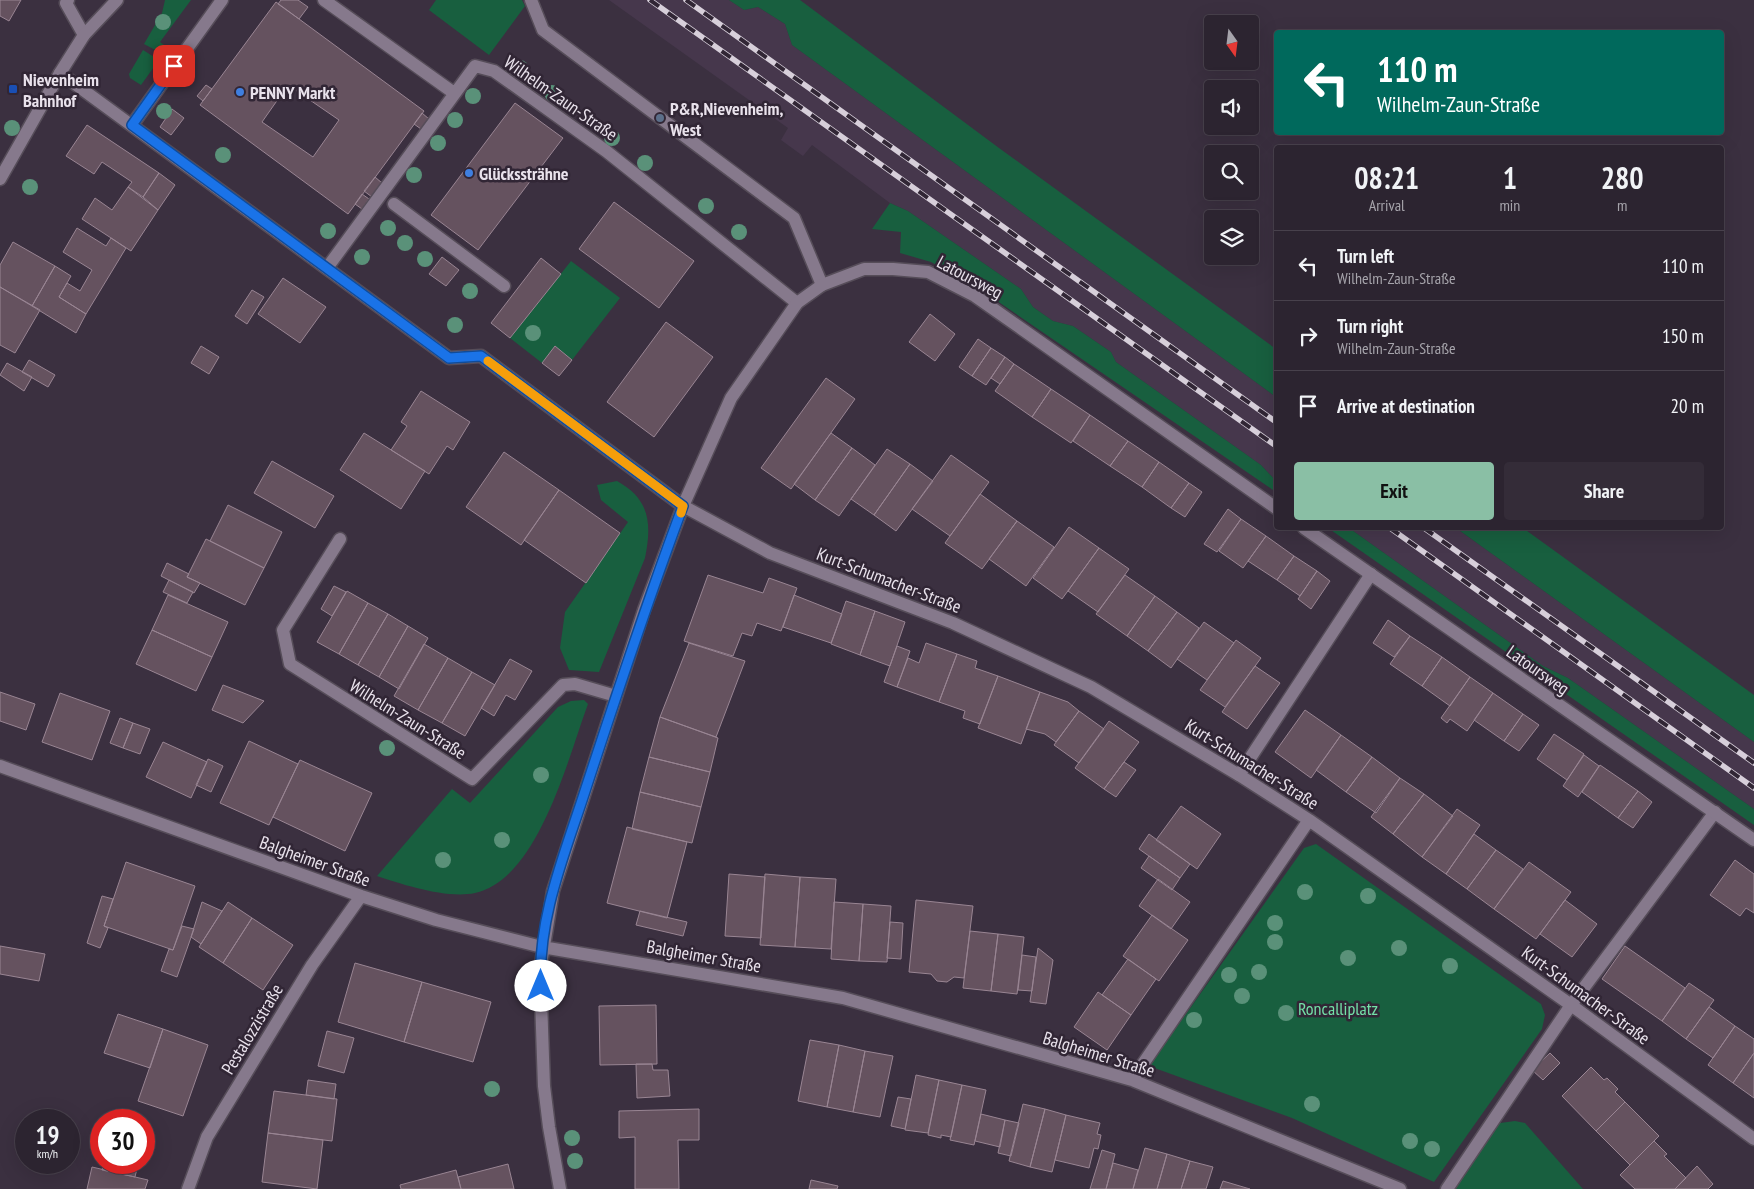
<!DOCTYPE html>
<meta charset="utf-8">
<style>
:root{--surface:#2c2430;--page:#342c38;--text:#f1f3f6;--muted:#a6a4ab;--line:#48414c;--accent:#8abfa5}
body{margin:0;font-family:"PT Sans Narrow",sans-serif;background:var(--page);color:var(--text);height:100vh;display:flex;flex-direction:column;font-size:19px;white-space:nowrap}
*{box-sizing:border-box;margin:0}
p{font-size:16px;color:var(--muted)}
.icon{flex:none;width:28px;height:28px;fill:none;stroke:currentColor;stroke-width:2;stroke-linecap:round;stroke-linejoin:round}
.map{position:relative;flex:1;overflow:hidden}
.panel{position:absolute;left:1274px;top:145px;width:450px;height:385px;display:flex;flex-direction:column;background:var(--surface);border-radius:5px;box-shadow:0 5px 20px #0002,0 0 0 1px var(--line)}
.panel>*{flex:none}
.hud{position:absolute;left:1274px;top:30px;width:450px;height:105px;border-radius:5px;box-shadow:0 5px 20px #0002,0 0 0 1px var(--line);background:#00695c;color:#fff;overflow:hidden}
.needle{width:32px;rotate:166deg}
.fabs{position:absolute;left:1204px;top:15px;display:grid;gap:10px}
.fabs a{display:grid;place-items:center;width:55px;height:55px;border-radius:5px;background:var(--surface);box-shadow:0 5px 20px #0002,0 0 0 1px var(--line);font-size:25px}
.speed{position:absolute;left:15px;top:1109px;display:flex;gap:10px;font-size:25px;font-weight:700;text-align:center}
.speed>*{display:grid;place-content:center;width:65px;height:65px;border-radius:50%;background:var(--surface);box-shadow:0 5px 20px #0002,0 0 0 1px var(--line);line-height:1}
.speed small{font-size:12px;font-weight:400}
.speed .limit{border:8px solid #d22;background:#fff;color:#111}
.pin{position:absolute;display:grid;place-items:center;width:42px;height:42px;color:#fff;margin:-21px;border-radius:10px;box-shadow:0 2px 8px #0006}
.me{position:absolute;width:55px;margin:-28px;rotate:0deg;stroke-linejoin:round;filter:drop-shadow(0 0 4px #0008)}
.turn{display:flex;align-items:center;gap:18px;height:105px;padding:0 20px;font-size:22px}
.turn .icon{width:65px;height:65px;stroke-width:2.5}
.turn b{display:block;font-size:35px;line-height:42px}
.eta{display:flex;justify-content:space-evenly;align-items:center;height:85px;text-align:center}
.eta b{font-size:30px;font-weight:800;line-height:35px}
.cta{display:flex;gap:10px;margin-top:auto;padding:10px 20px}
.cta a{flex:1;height:58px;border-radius:5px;background:var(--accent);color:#111;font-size:20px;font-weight:800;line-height:58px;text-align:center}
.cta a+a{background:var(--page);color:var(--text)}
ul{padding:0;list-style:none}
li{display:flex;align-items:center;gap:15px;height:70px;padding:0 20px;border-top:1px solid var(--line)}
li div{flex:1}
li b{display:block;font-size:19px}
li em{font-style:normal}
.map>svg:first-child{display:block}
.built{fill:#46374c}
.green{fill:#185f3f}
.building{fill:#65525f;stroke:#998593;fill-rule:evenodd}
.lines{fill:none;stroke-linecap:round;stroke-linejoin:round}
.service-casing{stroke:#564d59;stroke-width:15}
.minor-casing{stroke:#564d59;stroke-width:15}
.tertiary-casing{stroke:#564d59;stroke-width:15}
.service{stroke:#86798c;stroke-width:12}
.minor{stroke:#86798c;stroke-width:12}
.tertiary{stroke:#86798c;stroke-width:12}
.rail-casing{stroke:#d7cfda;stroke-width:5.5}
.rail{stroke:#312635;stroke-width:4;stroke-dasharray:11;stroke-linecap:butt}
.tree{fill:#5a9179}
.route-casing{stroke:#114b97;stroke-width:12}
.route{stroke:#1a73e8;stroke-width:9}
.slow{stroke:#f59e0b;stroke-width:9}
.transit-dot{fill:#1a4fb4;stroke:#312635;stroke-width:2}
.shop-dot{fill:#3f7fe0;stroke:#312635;stroke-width:2}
.service-dot{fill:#5c6f8a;stroke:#312635;stroke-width:2}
.labels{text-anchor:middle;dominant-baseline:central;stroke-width:5;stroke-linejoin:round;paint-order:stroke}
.poi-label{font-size:18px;font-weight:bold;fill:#e9e2ec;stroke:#312635;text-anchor:start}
.street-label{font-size:18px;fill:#e9e2ec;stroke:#312635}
.park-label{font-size:18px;fill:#73e1a8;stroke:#312635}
</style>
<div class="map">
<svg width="1754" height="1189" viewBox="0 0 1754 1189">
<rect width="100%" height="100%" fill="#3b3040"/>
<!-- built -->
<path class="built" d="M609 0H729L744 10 758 7 785 24 792 45 1276 397V481L1261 465 1116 362 1111 352 1073 326 1053 321 1033 307 1021 289 908 211 890 203 812 145 803 156 781 140 788 128Z
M1349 528H1456L1754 742V809L1568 678 1543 666Z"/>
<!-- green -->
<path class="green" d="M165 0H191L160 42 168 48 163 54 144 44 162 13Z
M436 0H522L525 6 489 55 429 10Z
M729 0H800L999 148 1276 349V397L792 45 785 24 758 7 744 10Z
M143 50 159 60 141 85 130 78 129 74Z
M890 203 908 211 1021 289 1033 307 1053 321 1073 326 1111 352 1116 362 1261 465 1276 481V492L984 292 931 262 900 253 901 232 872 229Z
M571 261 620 298 572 360 555 347 542 363 510 338Z
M617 481C650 499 652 524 645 558L599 672 569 670 560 648 565 612 628 522 601 500 597 485Z
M1328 528H1349L1543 666 1568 678 1754 809V825Z
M1456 528H1523L1754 695V742Z
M584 700 588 704C568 758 538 880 475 893 447 899 404 885 377 876L452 789 470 803 558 707 571 701Z
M1316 844 1541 1004 1545 1015 1542 1029 1434 1182 1292 1118 1149 1066 1304 848Z
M1515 1121 1525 1123 1583 1189H1453L1490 1129 1500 1123Z"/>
<!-- building -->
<path class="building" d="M0 0H21L9 21 0 16Z
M281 0H298L308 7 299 19 278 4Z
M276 2 424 111 348 214 200 105ZM288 85 339 120 313 157 262 122Z
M206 85 212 89 203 101 197 96Z
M515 103 563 138 478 250 431 215Z
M172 109 184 118 171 135 160 127Z
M422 113 429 119 421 129 414 124Z
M87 125 159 173 143 197 128 187 132 182 102 162 94 174 66 156Z
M159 173 175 185 158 210 143 197Z
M375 177 382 183 372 197 364 191Z
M128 187 158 210 131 251 82 219 95 198 112 210Z
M362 194 369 199 362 209 355 204Z
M614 202 694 261 659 308 579 249Z
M77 228 106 246 111 238 126 248 86 314 59 297 67 283 80 291 92 270 63 252Z
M13 242 55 266 32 306 0 287V265Z
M442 257 459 270 446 286 429 274Z
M541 258 561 274 510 338 491 323Z
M55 266 71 276 59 297 86 314 76 333 32 306Z
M283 278 326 307 300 343 258 314Z
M0 287 40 310 15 353 0 345Z
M252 290 264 297 247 324 235 316Z
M930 314 955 334 935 361 909 342Z
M666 322 713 357 654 437 607 402Z
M978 339 991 348 972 376 959 367Z
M201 346 219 357 209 374 191 363Z
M555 346 572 360 559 376 542 363Z
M991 348 1005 357 986 385 972 376Z
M1005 357 1014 364 1000 384 991 378Z
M29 360 55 375 48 387 22 372Z
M7 363 32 377 24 391 0 375Z
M1014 364 1051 389 1032 417 995 391Z
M826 378 855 399 791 489 761 468Z
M1051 389 1090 415 1071 443 1032 417Z
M421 391 470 422 453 450 447 446 429 474 391 450 407 426 401 422Z
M1090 415 1128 441 1110 466 1073 441Z
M364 433 425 471 401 509 340 470Z
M831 433 852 448 815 500 794 484Z
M1128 441 1159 462 1142 487 1110 466Z
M852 448 875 465 839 516 815 500Z
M887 449 910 464 874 515 851 499Z
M504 452 559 490 521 545 466 507Z
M951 455 989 482 950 536 912 509Z
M272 461 334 496 315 528 254 493Z
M1159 462 1189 483 1171 508 1142 487Z
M910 464 933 481 896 531 874 515Z
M1189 483 1202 492 1185 517 1171 508Z
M559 490 620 533 586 583 524 540Z
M980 494 1017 521 982 569 945 543Z
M228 505 282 532 264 568 210 541Z
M1228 509 1241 519 1217 552 1204 544Z
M1241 519 1266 536 1243 568 1219 551Z
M1017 521 1054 547 1026 586 989 559Z
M1069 527 1099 548 1062 599 1033 578Z
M1266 536 1294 556 1277 580 1248 561Z
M206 539 264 568 245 605 187 577Z
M1099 548 1129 569 1098 612 1068 591Z
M1294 556 1317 571 1300 596 1277 580Z
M167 563 189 574 187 577 200 583 194 593 161 576Z
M1317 571 1330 581 1311 609 1298 599Z
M708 575 763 593 769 578 797 588 781 631 757 623 752 636 742 633 733 656 684 641Z
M1125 575 1155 596 1127 636 1096 614Z
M169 580 193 592 187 603 163 592Z
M334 586 346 592 332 616 321 609Z
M347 591 368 603 339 654 317 642Z
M168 595 228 622 212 657 152 630Z
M794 595 842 614 831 643 783 627Z
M1155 596 1177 612 1148 651 1127 636Z
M846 601 875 611 860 655 831 644Z
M368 603 388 614 358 665 339 654Z
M875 611 905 622 890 666 860 655Z
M1177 612 1199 628 1171 668 1148 651Z
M388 614 408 626 379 677 358 665Z
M1388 620 1410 636 1394 657 1373 643Z
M1204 622 1234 643 1207 680 1177 659Z
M408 626 428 638 399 689 379 677Z
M152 630 212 657 196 691 136 664Z
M1410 636 1442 657 1422 686 1390 664Z
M1236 640 1261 658 1225 707 1200 690Z
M689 643 745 661 716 737 660 717Z
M926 643 957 654 939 702 897 687 908 658 919 663Z
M424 644 448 658 418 710 394 696Z
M897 646 910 651 897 687 884 682Z
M957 654 977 661 975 668 998 676 980 724 963 718 965 711 939 702Z
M1442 657 1470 677 1450 706 1422 686Z
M448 658 472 672 442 723 418 710Z
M510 659 532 671 515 700 506 695 494 716 481 708Z
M1255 666 1280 683 1247 729 1222 712Z
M472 672 495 685 465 736 442 723Z
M998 676 1040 692 1021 744 978 728Z
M1470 677 1493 693 1467 731 1450 719 1447 723 1441 718Z
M223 685 264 701 243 723 212 710Z
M0 692 35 704 26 730 0 721Z
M1040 692 1068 702 1079 711 1056 742 1045 734 1026 729Z
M60 693 110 711 92 760 42 742Z
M1493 693 1523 714 1504 741 1474 720Z
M1305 710 1341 735 1311 778 1275 752Z
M1079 711 1104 729 1079 763 1054 745Z
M1523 714 1539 725 1519 751 1504 741Z
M660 717 718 738 710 772 649 757Z
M120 718 133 723 123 748 110 743Z
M1109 721 1139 742 1104 789 1075 768Z
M133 723 150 729 140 754 123 748Z
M1554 734 1584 754 1567 780 1537 759Z
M1341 735 1372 757 1346 792 1316 770Z
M249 741 298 764 269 825 220 803Z
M163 742 207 762 191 798 146 777Z
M1584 755 1599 766 1578 797 1563 786Z
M649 757 710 772 701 807 640 792Z
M1372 757 1400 778 1376 813 1346 792Z
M208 759 223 766 211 792 196 785Z
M300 760 372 793 345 851 273 817Z
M1124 762 1136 770 1116 797 1104 789Z
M1600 765 1638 791 1618 818 1582 792Z
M1400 778 1424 794 1393 834 1371 817Z
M1638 791 1652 802 1633 828 1618 818Z
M640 792 701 807 692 843 632 829Z
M1424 794 1453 816 1422 857 1393 834Z
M1181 806 1221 834 1197 869 1156 840Z
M1457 809 1480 825 1446 874 1422 857Z
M627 827 687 842 667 918 607 903Z
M1149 834 1190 864 1180 878 1139 849Z
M1474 834 1496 850 1467 889 1446 874Z
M1496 850 1523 869 1494 909 1467 889Z
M1149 856 1180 878 1172 890 1141 868Z
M1735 860 1754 874V913L1746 908 1740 916 1710 895Z
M126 862 195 886 173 950 104 926Z
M1529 862 1571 892 1536 939 1494 909Z
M729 874 765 877 761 938 725 936Z
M765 874 800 877 795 947 760 945Z
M800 877 836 879 831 949 795 947Z
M1158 879 1190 902 1171 929 1139 906Z
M102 896 113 899 104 926 108 928 100 948 87 943Z
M916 900 973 906 964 978 954 977 947 982 937 981 931 974 909 972Z
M1565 900 1597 924 1572 957 1540 934Z
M202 902 222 911 201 944 191 937Z
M228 902 252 918 223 963 199 947Z
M834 902 863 904 859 961 831 959Z
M863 904 891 906 887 962 859 961Z
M640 911 687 922 683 936 636 925Z
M1152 915 1188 940 1159 981 1123 956Z
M252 918 293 945 263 990 223 963Z
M890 922 903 923 901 959 887 958Z
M182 926 194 929 177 977 161 971 169 949 173 950Z
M970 931 998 934 991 991 963 988Z
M998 934 1024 937 1017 994 991 991Z
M0 946 45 954 39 981 0 974Z
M1625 946 1685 988 1662 1021 1602 979Z
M1038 948 1053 960 1046 1004 1030 1002Z
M1022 955 1036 957 1032 991 1018 990Z
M1128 959 1156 979 1131 1015 1102 995Z
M355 963 422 982 404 1042 338 1022Z
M422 982 491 1002 473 1062 404 1042Z
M1689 983 1714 1000 1686 1039 1662 1021Z
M1098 992 1131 1015 1107 1050 1074 1027Z
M656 1005 657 1064 600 1065 599 1006Z
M1709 1007 1735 1026 1713 1058 1686 1039Z
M118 1014 163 1029 150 1068 104 1053Z
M1735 1026 1754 1039V1053L1733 1083 1708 1065Z
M163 1029 208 1045 183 1116 138 1101Z
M327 1031 354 1038 344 1073 318 1066Z
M810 1040 839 1045 827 1107 798 1101Z
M839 1045 865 1051 853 1112 827 1107Z
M865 1051 893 1056 880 1117 853 1112Z
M1550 1053 1560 1063 1543 1080 1532 1070Z
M1754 1053V1098L1733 1083Z
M636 1064H652L653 1070H668L670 1096 637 1098Z
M1591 1067 1604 1080 1607 1078 1618 1089 1615 1092 1625 1102 1596 1131 1562 1096Z
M916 1075 939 1080 928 1133 905 1130Z
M308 1080 336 1084 334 1099 306 1095Z
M939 1080 962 1085 951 1137 941 1135V1138L928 1135Z
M962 1085 986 1090 974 1145 950 1140Z
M274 1091 337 1099 332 1141 268 1133Z
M898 1097 911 1099 905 1129 891 1126Z
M1625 1102 1659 1136 1630 1165 1596 1131Z
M1023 1104 1045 1109 1030 1167 1009 1161Z
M699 1109V1140H678L679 1189H635V1137L619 1138V1111Z
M1045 1109 1066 1115 1052 1172 1030 1167Z
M981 1114 1005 1120 1000 1147 975 1141Z
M1066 1115 1100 1123 1097 1134 1101 1135 1098 1149 1094 1148 1089 1168 1055 1160Z
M1005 1120 1019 1123 1011 1156 998 1153Z
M268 1133 323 1140 317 1189 262 1182Z
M1654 1141 1667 1154 1664 1156 1686 1178 1675 1189H1635L1620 1175Z
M1145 1148 1167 1154 1157 1189H1133Z
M1102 1150 1115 1154 1106 1189H1090Z
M1167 1154 1190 1161 1181 1189H1157Z
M1190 1161 1213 1167 1206 1189H1181Z
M104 1162H132L138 1164 135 1177 102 1170Z
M1113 1163 1138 1170 1133 1189H1106Z
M508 1164 514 1189H461L458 1177Z
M1697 1166 1713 1184 1708 1189H1675Z
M92 1167 148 1180 145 1189H87Z
M456 1170 461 1189H401L400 1185Z
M811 1180 838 1186 837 1189H809Z
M1223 1181 1250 1189H1220Z"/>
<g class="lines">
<defs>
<path id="service" d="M324 0 454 93
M531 0 543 30 794 218 822 285
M394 204 504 286
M327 268 475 66 494 71 606 151 797 303
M1239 775 1371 574
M1447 1189 1571 1005 1715 812"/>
<path id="minor" d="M68 0 66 3 84 35
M60 73 449 358 481 356 683 506 770 553 953 623 1091 687 1239 775 1309 820 1571 1005 1754 1139
M132 125 222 0
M1304 528 1754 840
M340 539 283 630 290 664 472 779 563 685 575 684 616 696
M0 766 361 896 436 920 542 947 843 998 1132 1080 1400 1189
M1132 1080 1309 820
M188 1189 207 1137 312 965 361 896
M560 1189 549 1127 544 1086 540 970 553 891 644 610 683 506 731 398 797 303 822 285 864 269H893L928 272 975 296 1276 508"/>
<path id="tertiary" d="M0 179 60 73 84 35 117 0"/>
</defs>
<!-- service casing -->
<use href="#service" class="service-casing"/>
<!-- minor casing -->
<use href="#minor" class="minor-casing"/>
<!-- tertiary casing -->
<use href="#tertiary" class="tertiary-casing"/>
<!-- service -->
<use href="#service" class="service"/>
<!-- minor -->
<use href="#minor" class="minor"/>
<!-- tertiary -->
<use href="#tertiary" class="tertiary"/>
<defs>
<path id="rail" d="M650 0 1276 446
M686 0 1276 422
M1390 528 1754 788
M1424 528 1754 763"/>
</defs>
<!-- rail casing -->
<use href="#rail" class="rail-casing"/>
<!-- rail -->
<use href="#rail" class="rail"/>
</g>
<!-- trees -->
<g class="tree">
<circle cx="163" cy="22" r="8"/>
<circle cx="520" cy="68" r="8"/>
<circle cx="552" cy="93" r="8"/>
<circle cx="473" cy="96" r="8"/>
<circle cx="164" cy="111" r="8"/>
<circle cx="455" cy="120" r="8"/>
<circle cx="12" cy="128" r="8"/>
<circle cx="612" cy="138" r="8"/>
<circle cx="438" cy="143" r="8"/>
<circle cx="223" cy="155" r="8"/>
<circle cx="645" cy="163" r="8"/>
<circle cx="414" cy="175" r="8"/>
<circle cx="30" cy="187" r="8"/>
<circle cx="706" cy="206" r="8"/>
<circle cx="388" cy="228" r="8"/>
<circle cx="328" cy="231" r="8"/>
<circle cx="739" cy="232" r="8"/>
<circle cx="405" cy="243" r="8"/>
<circle cx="362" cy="257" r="8"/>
<circle cx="425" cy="259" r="8"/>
<circle cx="470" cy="291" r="8"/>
<circle cx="455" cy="325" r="8"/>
<circle cx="533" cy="333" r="8"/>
<circle cx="387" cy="748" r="8"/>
<circle cx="541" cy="775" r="8"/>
<circle cx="502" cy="840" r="8"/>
<circle cx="443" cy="860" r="8"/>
<circle cx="1305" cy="892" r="8"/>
<circle cx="1368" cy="896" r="8"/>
<circle cx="1275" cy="923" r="8"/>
<circle cx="1275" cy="942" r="8"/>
<circle cx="1399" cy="948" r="8"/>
<circle cx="1348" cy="958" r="8"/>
<circle cx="1450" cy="966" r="8"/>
<circle cx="1259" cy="972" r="8"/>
<circle cx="1229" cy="975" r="8"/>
<circle cx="1242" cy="996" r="8"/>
<circle cx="1286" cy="1013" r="8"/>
<circle cx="1194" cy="1020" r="8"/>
<circle cx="492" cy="1089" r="8"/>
<circle cx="1312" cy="1104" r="8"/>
<circle cx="572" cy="1138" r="8"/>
<circle cx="1410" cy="1141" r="8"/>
<circle cx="1432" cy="1149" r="8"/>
<circle cx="575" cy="1161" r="8"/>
</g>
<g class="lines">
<defs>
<path id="route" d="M174 66 132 125 449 358 481 356 683 506C648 599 617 693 586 788 566 851 537 918 541 986"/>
</defs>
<!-- route casing -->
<use href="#route" class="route-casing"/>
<!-- route -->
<use href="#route" class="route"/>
<!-- slow -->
<path class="slow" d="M488 361 683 506 681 513"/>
</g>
<!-- markers -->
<rect class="transit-dot" x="8" y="84" width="10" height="10" rx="2.5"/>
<g class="shop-dot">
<circle cx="240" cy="92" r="5"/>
<circle cx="469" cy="173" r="5"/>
</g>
<circle class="service-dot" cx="660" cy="118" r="5"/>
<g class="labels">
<!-- poi labels -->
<g class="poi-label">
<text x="23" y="79">Nievenheim<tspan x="23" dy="21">Bahnhof</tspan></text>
<text x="250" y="92">PENNY Markt</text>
<text x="670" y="108">P&amp;R,Nievenheim,<tspan x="670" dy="21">West</tspan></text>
<text x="479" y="173">Glückssträhne</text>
</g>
<!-- street labels -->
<g class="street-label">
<text transform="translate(561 98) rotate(35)">Wilhelm-Zaun-Straße</text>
<text transform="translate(970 277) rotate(28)">Latoursweg</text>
<text transform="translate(889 580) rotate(21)">Kurt-Schumacher-Straße</text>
<text transform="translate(1538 670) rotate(35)">Latoursweg</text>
<text transform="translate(408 719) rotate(32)">Wilhelm-Zaun-Straße</text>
<text transform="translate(1252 764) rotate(32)">Kurt-Schumacher-Straße</text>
<text transform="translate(315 861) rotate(20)">Balgheimer Straße</text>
<text transform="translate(704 956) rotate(10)">Balgheimer Straße</text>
<text transform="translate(1586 995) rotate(36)">Kurt-Schumacher-Straße</text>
<text transform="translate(252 1029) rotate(-59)">Pestalozzistraße</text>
<text transform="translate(1099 1054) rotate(17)">Balgheimer Straße</text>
</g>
<!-- park labels -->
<g class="park-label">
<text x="1338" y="1008">Roncalliplatz</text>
</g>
</g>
</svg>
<div class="fabs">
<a><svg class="needle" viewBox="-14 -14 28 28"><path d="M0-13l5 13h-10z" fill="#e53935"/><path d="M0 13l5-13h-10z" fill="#a6a4ab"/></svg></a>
<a><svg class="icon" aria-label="sound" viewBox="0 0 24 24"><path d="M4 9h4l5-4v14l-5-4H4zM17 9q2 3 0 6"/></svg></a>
<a><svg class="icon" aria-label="search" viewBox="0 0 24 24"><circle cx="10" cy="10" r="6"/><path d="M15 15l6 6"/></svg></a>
<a><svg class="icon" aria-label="layers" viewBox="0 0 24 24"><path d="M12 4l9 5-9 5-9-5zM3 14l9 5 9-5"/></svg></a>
</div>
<div class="speed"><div>19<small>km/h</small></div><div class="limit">30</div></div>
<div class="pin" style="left:174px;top:66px;background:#d93025"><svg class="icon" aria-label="arrive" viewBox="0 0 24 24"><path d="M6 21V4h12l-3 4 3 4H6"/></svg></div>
<svg class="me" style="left:541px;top:986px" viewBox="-20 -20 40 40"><circle r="19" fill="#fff"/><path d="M0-13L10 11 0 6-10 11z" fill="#1a73e8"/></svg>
<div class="hud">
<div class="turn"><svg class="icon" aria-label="left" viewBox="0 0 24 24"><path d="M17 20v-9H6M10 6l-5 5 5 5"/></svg><div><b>110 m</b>Wilhelm-Zaun-Straße</div></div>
</div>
<section class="panel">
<div class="eta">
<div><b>08:21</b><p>Arrival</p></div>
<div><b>1</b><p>min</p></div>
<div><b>280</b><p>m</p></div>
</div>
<ul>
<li><svg class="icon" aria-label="left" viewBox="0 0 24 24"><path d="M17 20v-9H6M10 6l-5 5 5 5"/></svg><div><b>Turn left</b><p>Wilhelm-Zaun-Straße</p></div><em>110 m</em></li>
<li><svg class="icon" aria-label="right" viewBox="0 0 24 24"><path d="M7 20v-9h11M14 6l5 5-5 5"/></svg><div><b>Turn right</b><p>Wilhelm-Zaun-Straße</p></div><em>150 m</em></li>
<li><svg class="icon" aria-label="arrive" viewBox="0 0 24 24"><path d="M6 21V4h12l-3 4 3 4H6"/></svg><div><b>Arrive at destination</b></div><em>20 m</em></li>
</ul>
<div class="cta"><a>Exit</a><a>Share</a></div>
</section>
</div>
